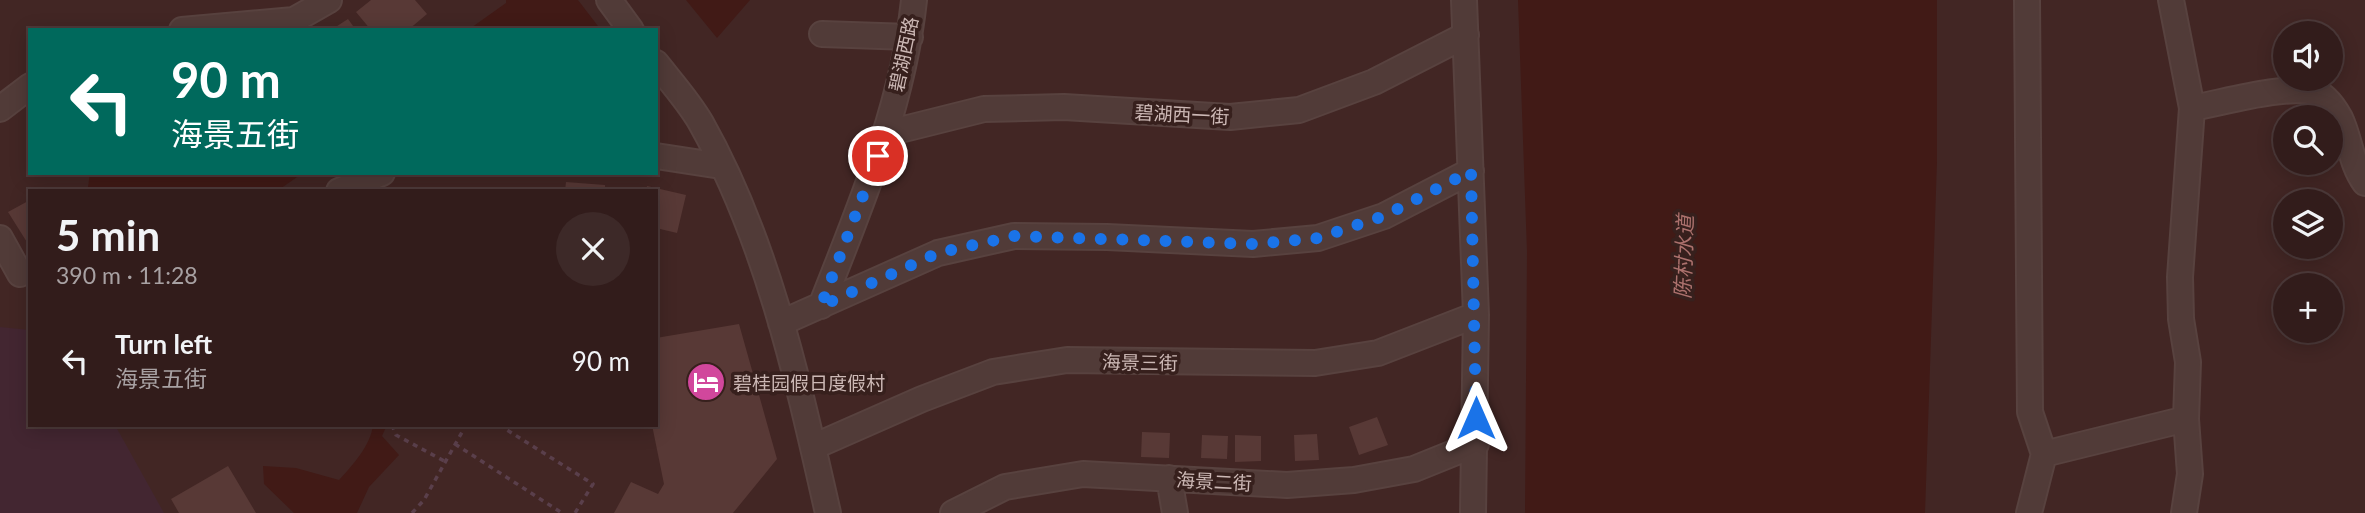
<!DOCTYPE html>
<meta charset="utf-8">
<style>
:root{--surface:#321c1b;--page:#3d2928;--text:#f1f3f6;--muted:#a8a1a3;--line:#4d3a3a}
body{margin:0;font-family:Lato,"Noto Sans SC",sans-serif;background:var(--page);color:var(--text);height:100vh;display:flex;flex-direction:column;font-size:26px;white-space:nowrap}
*{box-sizing:border-box;margin:0}
p{font-size:23px;color:var(--muted)}
.icon{flex:none;width:38px;height:38px;fill:none;stroke:currentColor;stroke-width:2;stroke-linecap:round;stroke-linejoin:round}
.map{position:relative;flex:1;overflow:hidden}
.panel{position:absolute;left:28px;top:189px;width:630px;height:238px;display:flex;flex-direction:column;background:var(--surface);border-radius:0px;box-shadow:0 4px 18px #0003,0 0 0 2px var(--line)}
.panel>*{flex:none}
.guide{position:absolute;left:28px;top:28px;width:630px;height:147px;border-radius:0px;box-shadow:0 4px 18px #0003,0 0 0 2px var(--line);background:#00695c;color:#fff;overflow:hidden}
.tools{position:absolute;left:2273px;top:21px;display:grid;gap:14px}
.tools a{display:grid;place-items:center;width:70px;height:70px;border-radius:50%;background:var(--surface);box-shadow:0 4px 18px #0003,0 0 0 2px var(--line);font-size:35px}
.pin{position:absolute;display:grid;place-items:center;width:60px;height:60px;color:#fff;margin:-30px;border:4px solid #fff;border-radius:50%;box-shadow:0 2px 7px #0007}
.me{position:absolute;width:77px;margin:-38px;rotate:0deg;stroke-linejoin:round;filter:drop-shadow(0 0 5px #0008)}
.turn{display:flex;align-items:center;gap:24px;height:147px;padding:0 28px;font-size:32px}
.turn .icon{width:91px;height:91px;stroke-width:2.5}
.turn b{display:block;font-size:49px;line-height:60px}
.round{display:grid;place-items:center;flex:none;width:74px;height:74px;border-radius:37px;background:var(--page)}
.head{display:flex;align-items:center;justify-content:space-between;height:119px;padding:0 28px}
h1{font-size:42px;font-weight:700;line-height:52px}
ul{padding:0;list-style:none}
li{display:flex;align-items:center;gap:21px;height:105px;padding:0 28px}
li div{flex:1}
li b{display:block;font-size:26px}
li em{font-style:normal}
.map>svg:first-child{display:block}
.green{fill:#432631}
.water{fill:#411a16}
.building{fill:#583936}
.lines{fill:none;stroke-linecap:round;stroke-linejoin:round}
.minor-casing{stroke:#58423f;stroke-width:28}
.path{stroke:#5a3f4b;stroke-width:3.5;stroke-dasharray:5 5;stroke-linecap:butt}
.minor{stroke:#513b38;stroke-width:24}
.route{stroke:#1a73e8;stroke-width:12;stroke-dasharray:0 21.6}
.labels{text-anchor:middle;dominant-baseline:central;stroke-width:7;stroke-linejoin:round;paint-order:stroke}
.street-label{font-size:19px;fill:#ccb8b5;stroke:#37201d}
.poi-label{font-size:19px;fill:#ccb8b5;stroke:#37201d;text-anchor:start}
.water-label{font-size:21px;font-style:italic;fill:#ac716d;stroke:#37201d}
</style>
<div class="map">
<svg width="2365" height="513" viewBox="0 0 2365 513">
<rect width="100%" height="100%" fill="#422624"/>
<!-- green -->
<path class="green" d="M0 327 30 330V425H115L164 513H0Z"/>
<!-- water -->
<path class="water" d="M506 0H578L601 30H468L506 3Z
M686 0H750L717 38Z
M1518 0H1937V162L1925 513H1525L1527 252Z
M90 173H303L277 191H91L88 187Z
M373 425H387L382 436 399 455 369 487 357 513H294L264 484 263 466 296 468 339 480C352 466 371 445 373 425Z"/>
<!-- building -->
<path class="building" d="M371 0H415L427 14 408 30H371L356 12Z
M348 19 356 30H331Z
M566 182 605 185V191H565Z
M647 186 686 195 677 233 656 228V191H646Z
M30 200V247L8 212Z
M739 324 777 459 733 513H614L631 482 658 494 664 484 652 425H656V338Z
M1377 417 1388 445 1359 455 1349 427Z
M1142 432 1170 433 1169 458 1141 457Z
M1317 434 1319 460 1295 461 1294 435Z
M1202 435 1228 436 1227 459 1201 458Z
M1235 435 1261 436V461L1235 462Z
M228 466 256 513H179L171 499Z"/>
<g class="lines">
<defs>
<path id="minor" d="M609 0 631 30
M1464 0 1476 315 1473 513
M2027 0 2030 412 2044 454 2029 513
M2171 0 2192 108 2180 277 2181 319 2188 362 2186 419 2190 474 2184 513
M182 30 294 20 329 0
M822 34 910 37
M656 63C671 82 689 102 701 123 768 242 798 381 828 513
M2192 108C2226 102 2282 85 2314 92 2325 94 2335 109 2340 118 2350 139 2351 164 2365 183
M0 109 30 86
M884 134 984 109 1064 107 1230 117 1299 110 1374 82 1466 35
M656 156 721 166
M339 191 382 173
M0 238 20 274
M821 306C860 207 903 106 914 0
M781 323 938 253 1014 236 1107 237 1253 244 1318 238 1384 216 1471 171
M813 447 922 399 993 372 1067 360 1315 363 1378 353 1476 315
M2044 454 2186 419
M1169 478 1175 513
M953 513 1005 487 1083 474 1287 485 1354 480 1414 469 1476 444"/>
</defs>
<!-- minor casing -->
<use href="#minor" class="minor-casing"/>
<!-- path -->
<path class="path" d="M392 425 396 435 446 462
M499 425 593 484 575 513
M455 444 562 513
M412 513 424 500 466 425"/>
<!-- minor -->
<use href="#minor" class="minor"/>
</g>
<g class="lines">
<!-- route -->
<path class="route" d="M878 156 821 306 938 253 1014 236 1254 244 1318 238 1384 216 1471 171 1476 418"/>
</g>
<!-- icons -->
<defs>
<symbol id="hotel-disc" viewBox="-11 -11 22 22"><circle r="9.5" fill="#d1479c" stroke="#37201d"/><path d="M-6-4.5h1.5V1H6V5H4.5V3h-9V5H-6ZM-4 0a1.8 1.8 0 1 1 3.6 0ZM.5 0V-2.5h3Q6-2.5 6 0Z" fill="#fff"/></symbol>
</defs>
<g fill-rule="evenodd">
<use href="#hotel-disc" x="684" y="360" width="44" height="44"/>
</g>
<g class="labels">
<!-- street labels -->
<g class="street-label">
<text transform="translate(903 54) rotate(-78)">碧湖西路</text>
<text transform="translate(1182 114) rotate(3)">碧湖西一街</text>
<text transform="translate(1140 362) rotate(1)">海景三街</text>
<text transform="translate(1214 481) rotate(3)">海景二街</text>
</g>
<!-- poi labels -->
<g class="poi-label">
<text x="733" y="382">碧桂园假日度假村</text>
</g>
<!-- water labels -->
<g class="water-label">
<text transform="translate(1683 257) rotate(-88)">陈村水道</text>
</g>
</g>
</svg>
<div class="tools">
<a><svg class="icon" aria-label="sound" viewBox="0 0 24 24"><path d="M4 9h4l5-4v14l-5-4H4zM17 9q2 3 0 6"/></svg></a>
<a><svg class="icon" aria-label="search" viewBox="0 0 24 24"><circle cx="10" cy="10" r="6"/><path d="M15 15l6 6"/></svg></a>
<a><svg class="icon" aria-label="layers" viewBox="0 0 24 24"><path d="M12 4l9 5-9 5-9-5zM3 14l9 5 9-5"/></svg></a>
<a>+</a>
</div>
<div class="pin" style="left:878px;top:156px;background:#d93025"><svg class="icon" aria-label="arrive" viewBox="0 0 24 24"><path d="M6 21V4h12l-3 4 3 4H6"/></svg></div>
<svg class="me" style="left:1476px;top:418px" viewBox="-20 -20 40 40"><path d="M0-17L14 15 0 8-14 15z" fill="#1a73e8" stroke="#fff" stroke-width="4"/></svg>
<div class="guide">
<div class="turn"><svg class="icon" aria-label="left" viewBox="0 0 24 24"><path d="M17 20v-9H6M10 6l-5 5 5 5"/></svg><div><b>90 m</b>海景五街</div></div>
</div>
<section class="panel">
<div class="head"><div><h1>5 min</h1><p>390 m · 11:28</p></div><a class="round"><svg class="icon" aria-label="close" viewBox="0 0 24 24"><path d="M6 6l12 12M18 6L6 18"/></svg></a></div>
<ul>
<li><svg class="icon" aria-label="left" viewBox="0 0 24 24"><path d="M17 20v-9H6M10 6l-5 5 5 5"/></svg><div><b>Turn left</b><p>海景五街</p></div><em>90 m</em></li>
</ul>
</section>
</div>
